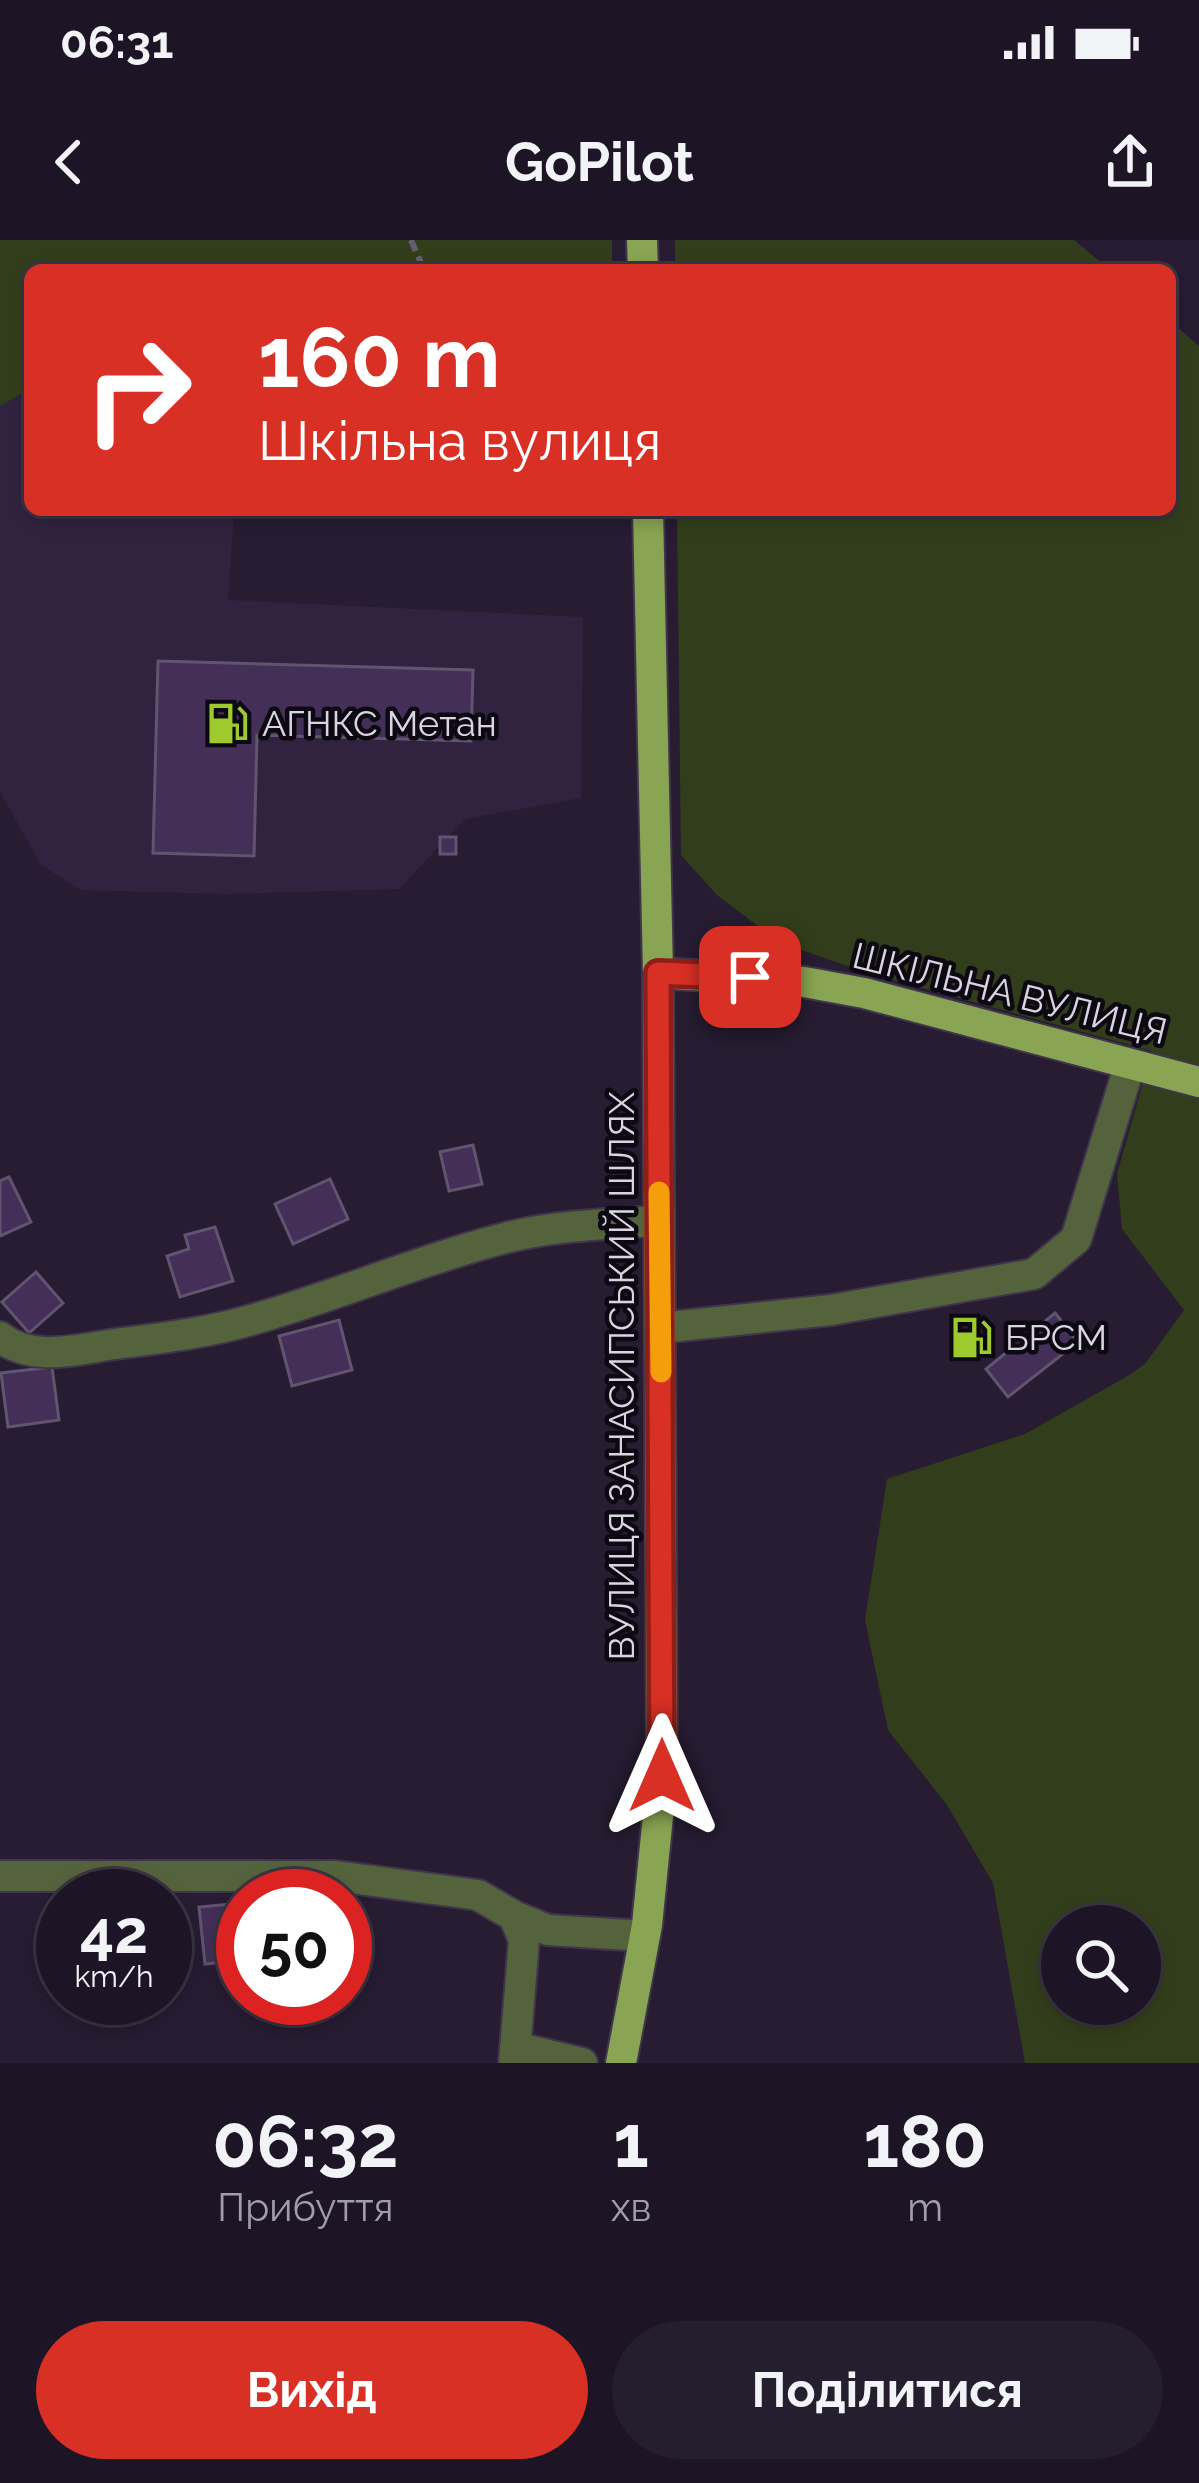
<!DOCTYPE html>
<html lang="uk">
<meta charset="utf-8">
<style>
:root{--surface:#1d1526;--page:#251e2e;--text:#f1f3f6;--muted:#a09fa7;--line:#3b3443;--accent:#d93025}
body{margin:0;font-family:Raleway,sans-serif;background:var(--page);color:var(--text);height:100vh;display:flex;flex-direction:column;font-size:45px;white-space:nowrap}
*{box-sizing:border-box;margin:0}
p{font-size:39px;color:var(--muted)}
.icon{flex:none;width:66px;height:66px;fill:none;stroke:currentColor;stroke-width:2;stroke-linecap:round;stroke-linejoin:round}
.map{position:relative;height:1823px;overflow:hidden}
.panel{display:flex;flex-direction:column;background:var(--surface);flex:1}
.panel>*{flex:none}
.hud{position:absolute;left:24px;top:24px;width:1152px;height:252px;border-radius:18px;box-shadow:0 6px 18px #0003,0 0 0 3px var(--line);background:#d93025;color:#fff;overflow:hidden}
.fabs{position:absolute;left:1041px;top:1665px;display:grid;gap:24px}
.fabs a{display:grid;place-items:center;width:120px;height:120px;border-radius:50%;background:var(--surface);box-shadow:0 6px 18px #0003,0 0 0 3px var(--line);font-size:60px}
.speed{position:absolute;left:36px;top:1629px;display:flex;gap:24px;font-size:60px;font-weight:700;text-align:center}
.speed>*{display:grid;place-content:center;width:156px;height:156px;border-radius:50%;background:var(--surface);box-shadow:0 6px 18px #0003,0 0 0 3px var(--line);line-height:1}
.speed small{font-size:30px;font-weight:400}
.speed .limit{border:18px solid #d22;background:#fff;color:#111}
.pin{position:absolute;display:grid;place-items:center;width:102px;height:102px;color:#fff;margin:-51px;border-radius:24px;box-shadow:0 6px 18px #0006}
.me{position:absolute;width:132px;margin:-66px;rotate:0deg;stroke-linejoin:round;filter:drop-shadow(0 0 9px #0008)}
.turn{display:flex;align-items:center;gap:42px;height:252px;padding:0 36px;font-size:54px}
.turn .icon{width:156px;height:156px;stroke-width:2.5}
.turn b{display:block;font-size:84px;line-height:102px}
.eta{display:flex;justify-content:space-evenly;align-items:center;height:204px;text-align:center}
.eta b{font-size:72px;font-weight:700;line-height:84px}
.button{display:flex;gap:24px;margin-top:auto;padding:24px 36px}
.button a{flex:1;height:138px;border-radius:72px;background:var(--accent);color:#fff;font-size:48px;font-weight:700;line-height:138px;text-align:center}
.button a+a{background:var(--page);color:var(--text)}
.status{display:flex;justify-content:space-between;align-items:center;height:84px;padding:0 60px;background:var(--surface);direction:ltr}
.status svg{height:33px;fill:currentColor}
header{display:flex;justify-content:space-between;align-items:center;height:156px;padding:0 36px;background:var(--surface);font-size:54px;font-weight:700}
.map>svg:first-child{display:block}
.built{fill:#31233f}
.green{fill:#323e1b;fill-rule:evenodd}
.building{fill:#432f57;stroke:#60546e;stroke-width:3}
.lines{fill:none;stroke-linecap:round;stroke-linejoin:round}
.minor-casing{stroke:#40364b;stroke-width:34}
.major-casing{stroke:#40364b;stroke-width:34}
.path{stroke:#665d70;stroke-width:6;stroke-dasharray:12 6;stroke-linecap:butt}
.minor{stroke:#55633d;stroke-width:30}
.major{stroke:#89a452;stroke-width:30}
.route-casing{stroke:#8d1f18;stroke-width:30}
.route{stroke:#d93025;stroke-width:21}
.slow{stroke:#f59e0b;stroke-width:21}
.labels{text-anchor:middle;dominant-baseline:central;stroke-width:9;stroke-linejoin:round;paint-order:stroke}
.poi-label{font-size:36px;fill:#dad3e2;stroke:#0d0912;text-anchor:start}
.street-label{font-size:36px;fill:#dad3e2;stroke:#0d0912}
</style>
<div class="status"><b>06:31</b><svg viewBox="0 0 49 12"><path d="M0 12V9h3v3zM5 12V6h3v6zM10 12V3h3v9zM15 12V0h3v12zM26 1h20v11H26zM47 4h2v5h-2z"/></svg></div>
<header><svg class="icon" aria-label="back" viewBox="0 0 24 24"><path d="M15 5l-7 7 7 7"/></svg>GoPilot<svg class="icon" aria-label="share" viewBox="0 0 24 24"><path d="M12 15V3M7 8l5-5 5 5M5 13v7h14v-7"/></svg></header>
<div class="map">
<svg width="1199" height="1823" viewBox="0 0 1199 1823">
<rect width="100%" height="100%" fill="#271c32"/>
<!-- built -->
<path class="built" d="M30 149V270H234L228 360 583 377 581 558 465 579 399 649 227 654 81 650 41 625 0 552V166Z"/>
<!-- green -->
<path class="green" d="M0 0H612V30H30V149L0 166Z
M675 0H1074L1110 30H675Z
M1170 81 1199 106V1823H1025L993 1643 947 1565 888 1490 865 1380 887 1239 1025 1194 1126 1137 1145 1124 1184 1070 1122 989 1117 934 1152 811 864 732 779 702 717 655 681 615 677 270H1170ZM1062 1686H1140V1764H1062Z"/>
<!-- building -->
<path class="building" d="M158 421 473 430 471 501 257 495 254 616 153 613Z
M440 597H456V614H440Z
M473 905 482 944 449 951 440 912Z
M9 937 31 982 0 996V941Z
M330 939 348 979 293 1004 275 964Z
M215 987 233 1041 180 1057 167 1016 189 1009 185 995Z
M36 1032 63 1063 29 1093 2 1062Z
M1055 1073 1078 1102 1008 1157 986 1129Z
M339 1080 352 1130 292 1146 279 1096Z
M52 1127 59 1180 8 1187 1 1133Z
M243 1663V1720L205 1724 199 1667Z
M345 1679 355 1743 345 1744Z"/>
<g class="lines">
<defs>
<path id="minor" d="M660 1088 831 1070 1034 1034 1076 999 1130 824
M0 1097C32 1123 79 1109 115 1104 161 1098 207 1093 251 1080 336 1056 419 1020 505 998 556 985 607 984 659 981
M0 1636H336L478 1655 514 1676 548 1690 645 1696
M515 1807 582 1823
M514 1823 524 1700 514 1676"/>
<path id="major" d="M642 0 643 30
M658 733 804 742 864 753 1199 842
M621 1823 647 1685 662 1536 658 733 648 270"/>
</defs>
<!-- minor casing -->
<use href="#minor" class="minor-casing"/>
<!-- major casing -->
<use href="#major" class="major-casing"/>
<!-- path -->
<path class="path" d="M411 0 421 23 427 30"/>
<!-- minor -->
<use href="#minor" class="minor"/>
<!-- major -->
<use href="#major" class="major"/>
</g>
<g class="lines">
<defs>
<path id="route" d="M662 1536 658 733 750 737"/>
</defs>
<!-- route casing -->
<use href="#route" class="route-casing"/>
<!-- route -->
<use href="#route" class="route"/>
<!-- slow -->
<path class="slow" d="M659 952 661 1132"/>
</g>
<!-- icons -->
<defs>
<symbol id="fuel-bare" viewBox="-9 -9 18 18"><path d="M-5.5-6h7V0h2V4h1.3V-2.5L3-4.5l.8-.8L6-3V5H2.5V1h-1V6h-7ZM-4.2-4.7v3.2H.2V-4.7Z" fill="#9fca2d" stroke="#0d0912" stroke-width="2.5" paint-order="stroke"/></symbol>
</defs>
<g fill-rule="evenodd">
<use href="#fuel-bare" x="198" y="454" width="59" height="59"/>
<use href="#fuel-bare" x="942" y="1068" width="59" height="59"/>
</g>
<g class="labels">
<!-- poi labels -->
<g class="poi-label">
<text x="262" y="483">АГНКС Метан</text>
<text x="1005" y="1097">БРСМ</text>
</g>
<!-- street labels -->
<g class="street-label">
<text transform="translate(1010 753) rotate(14)">ШКІЛЬНА ВУЛИЦЯ</text>
<text transform="translate(621 1136) rotate(-90)">ВУЛИЦЯ ЗАНАСИПСЬКИЙ ШЛЯХ</text>
</g>
</g>
</svg>
<div class="fabs">
<a><svg class="icon" aria-label="search" viewBox="0 0 24 24"><circle cx="10" cy="10" r="6"/><path d="M15 15l6 6"/></svg></a>
</div>
<div class="speed"><div>42<small>km/h</small></div><div class="limit">50</div></div>
<div class="pin" style="left:750px;top:737px;background:#d93025"><svg class="icon" aria-label="arrive" viewBox="0 0 24 24"><path d="M6 21V4h12l-3 4 3 4H6"/></svg></div>
<svg class="me" style="left:662px;top:1536px" viewBox="-20 -20 40 40"><path d="M0-17L14 15 0 8-14 15z" fill="#d93025" stroke="#fff" stroke-width="4"/></svg>
<div class="hud">
<div class="turn"><svg class="icon" aria-label="right" viewBox="0 0 24 24"><path d="M7 20v-9h11M14 6l5 5-5 5"/></svg><div><b>160 m</b>Шкільна вулиця</div></div>
</div>
</div>
<section class="panel">
<div class="eta">
<div><b>06:32</b><p>Прибуття</p></div>
<div><b>1</b><p>хв</p></div>
<div><b>180</b><p>m</p></div>
</div>
<div class="button"><a>Вихід</a><a>Поділитися</a></div>
</section>
